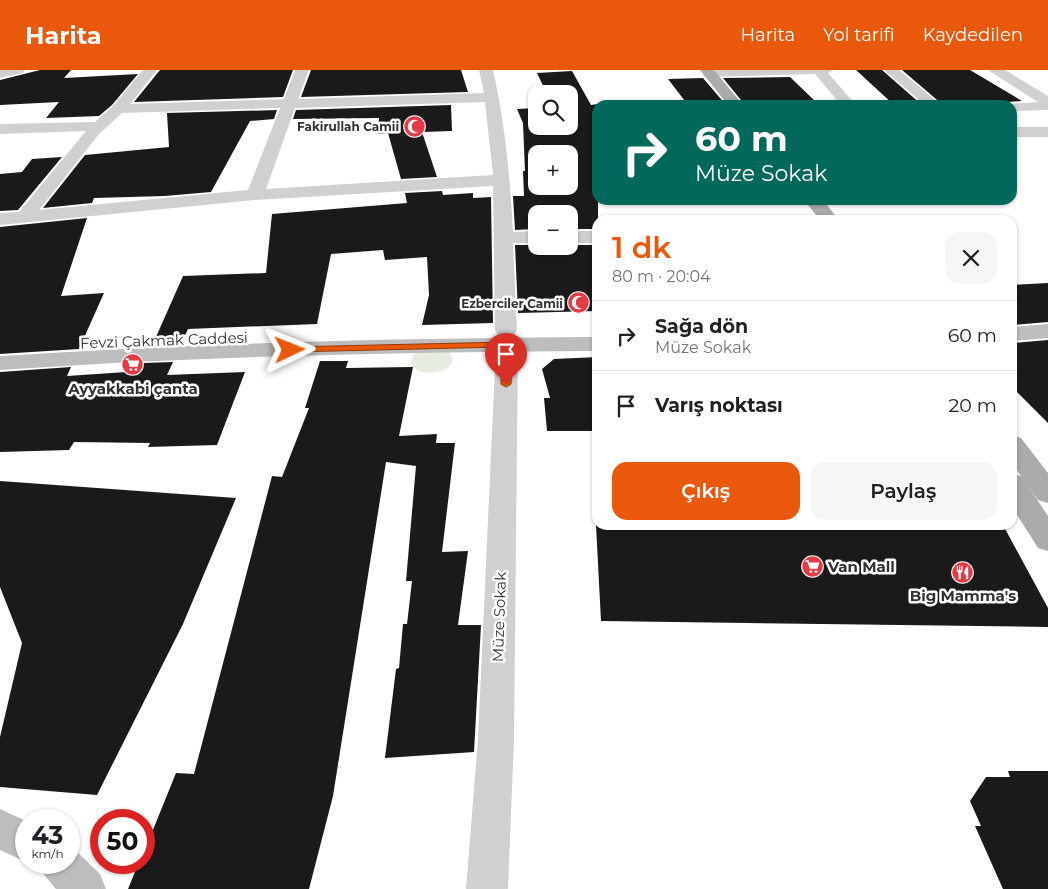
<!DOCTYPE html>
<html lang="tr">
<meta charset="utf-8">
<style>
:root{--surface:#fff;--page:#f6f6f6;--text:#202124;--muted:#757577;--line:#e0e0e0;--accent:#ea580c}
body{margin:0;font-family:Montserrat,sans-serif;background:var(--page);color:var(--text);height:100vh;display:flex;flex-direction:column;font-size:19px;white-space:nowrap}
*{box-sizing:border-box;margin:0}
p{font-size:16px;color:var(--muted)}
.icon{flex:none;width:28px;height:28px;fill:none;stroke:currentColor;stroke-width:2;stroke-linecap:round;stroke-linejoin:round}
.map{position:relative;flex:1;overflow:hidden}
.side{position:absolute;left:592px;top:145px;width:425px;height:315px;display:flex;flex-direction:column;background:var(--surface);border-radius:15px;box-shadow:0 1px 4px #0004}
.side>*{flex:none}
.guide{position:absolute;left:592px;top:30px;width:425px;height:105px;border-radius:15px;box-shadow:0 1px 4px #0004;background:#00695c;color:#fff;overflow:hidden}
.tools{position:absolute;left:528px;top:15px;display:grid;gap:10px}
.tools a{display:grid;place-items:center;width:50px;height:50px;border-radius:10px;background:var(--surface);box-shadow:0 1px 4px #0004;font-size:25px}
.speed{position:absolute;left:15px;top:739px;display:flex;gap:10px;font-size:25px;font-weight:700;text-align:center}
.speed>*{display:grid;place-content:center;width:65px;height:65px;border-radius:50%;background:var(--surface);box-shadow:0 1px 4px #0004;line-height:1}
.speed small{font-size:12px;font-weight:400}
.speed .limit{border:8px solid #d22;background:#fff;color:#111}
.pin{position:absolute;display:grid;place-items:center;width:42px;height:42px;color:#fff;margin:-51px -21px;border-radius:50% 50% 50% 0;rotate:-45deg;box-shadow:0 0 5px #0007}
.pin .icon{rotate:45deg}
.me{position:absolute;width:55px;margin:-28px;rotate:88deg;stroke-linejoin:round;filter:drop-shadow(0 0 4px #0008)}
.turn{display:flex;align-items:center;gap:18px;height:105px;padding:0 20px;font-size:22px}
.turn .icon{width:65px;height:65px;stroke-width:2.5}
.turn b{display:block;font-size:35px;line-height:42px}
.round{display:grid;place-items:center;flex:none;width:52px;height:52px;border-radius:15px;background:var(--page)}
.overview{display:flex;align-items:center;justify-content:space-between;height:85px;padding:0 20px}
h1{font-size:30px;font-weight:600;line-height:38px;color:var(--accent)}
.action{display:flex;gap:10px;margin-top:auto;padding:10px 20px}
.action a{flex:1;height:58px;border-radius:15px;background:var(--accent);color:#fff;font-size:20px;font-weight:600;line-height:58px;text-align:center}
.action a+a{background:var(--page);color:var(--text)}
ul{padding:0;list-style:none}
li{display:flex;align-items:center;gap:15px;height:70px;padding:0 20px;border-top:1px solid var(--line)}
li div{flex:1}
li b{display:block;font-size:19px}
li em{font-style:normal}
header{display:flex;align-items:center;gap:30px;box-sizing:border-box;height:70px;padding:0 25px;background:var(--accent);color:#fff}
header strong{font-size:24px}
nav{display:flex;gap:28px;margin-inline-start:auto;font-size:18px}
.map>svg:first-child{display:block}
.green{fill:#e6ecdf}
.building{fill:#1a1a1a;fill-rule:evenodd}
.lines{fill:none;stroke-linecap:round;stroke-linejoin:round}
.street{fill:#d0d0d0;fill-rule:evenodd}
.secondary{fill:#bdbdbd;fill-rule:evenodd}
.primary{fill:#ababab;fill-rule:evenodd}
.route{fill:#ea580c;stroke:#983908}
.labels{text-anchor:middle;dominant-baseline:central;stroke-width:5;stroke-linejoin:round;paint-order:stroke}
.far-poi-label{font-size:12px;font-weight:bold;fill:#333;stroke:#fff;text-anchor:end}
.street-label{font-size:15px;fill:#333;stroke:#fff}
.poi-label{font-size:15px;font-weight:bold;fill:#333;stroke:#fff}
</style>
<header>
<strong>Harita</strong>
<nav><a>Harita</a><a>Yol tarifi</a><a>Kaydedilen</a></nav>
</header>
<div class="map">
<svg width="1048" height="819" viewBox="0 0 1048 819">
<rect width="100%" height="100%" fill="#fff"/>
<!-- green -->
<path class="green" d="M418 282H449L453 289C450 304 430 304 418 301L411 294 413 285Z"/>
<!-- building -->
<path class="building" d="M40 0H71L64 8 138 4 112 35 99 46 46 48 59 32 0 35V10Z
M160 0H293L283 27 134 32Z
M311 0H461L468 22 301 27Z
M856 0H882L922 35H894Z
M902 0H970L1022 31 1007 32 1005 35H943Z
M572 1 591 35 598 34V159H569V144H536V159L515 160 513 126H524L523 101H525L523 53 517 39 536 38V56H569V24H547L537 3ZM536 84H569V116H536Z
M790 7 816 32 745 35 723 8Z
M703 8 726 35H688L668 9Z
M451 35 452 61 422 62 437 107 401 109 388 63 378 64 379 48 293 49 296 40Z
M277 40 274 49 250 51 211 122 165 126 94 128 92 133 43 138 85 85 169 77 167 43Z
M62 87 18 140 0 141V104L22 102 32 89Z
M442 121 443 125 473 123V128L491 127 493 253 422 255 429 225 427 187 385 190 383 180 331 184 317 254 188 259 181 274 152 276 183 206 266 203 272 144 407 133 405 123Z
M87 148 61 226 104 223 79 279 0 284V157Z
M515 175H598V241L518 243Z
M1048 213V252L1012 255V215Z
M1048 270V353L1012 317V273Z
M598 287V361H547L544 328H550L542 299 554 289Z
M320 291H348L346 298 413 297 399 366 437 364 436 373H455L442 482 468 481 458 555H481L474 682 385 688 396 599 399 598 403 554H407L412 511H406L416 396 386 392 333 726 309 819H128L139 792H144V782L176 703 194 704 272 406 282 407 309 338H305Z
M173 292 167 305 245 302 217 375 148 377 150 373 74 372 69 380 0 382V302L71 297 67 306 141 301 144 293Z
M0 411 236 428 183 554 97 725 0 717V667L22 573 0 517Z
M596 455H1003L1048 538V557L601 551Z
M1008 701H1048V819H1003L975 756H981L970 731 986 707H1010Z"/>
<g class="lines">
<!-- street -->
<path class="street" d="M0 0H25L23 3 0 8Z
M143 0H157L130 34 284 29 295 0H309L298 29 484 23 479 0H493C505 53 510 107 513 162L536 161V173H513L517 260 514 265 506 267 498 265 495 260 493 116 255 130 0 155V143L19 142 86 61 0 64V54L95 52 113 36ZM485 32 493 105 266 119 295 38ZM280 38 248 120 39 140 99 64 122 43Z
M710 0H833L828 3 856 35H841L815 4 705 7 703 4Z
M884 0H899L941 35H925Z
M988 0H1005L1048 26V40L1012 41V35L1007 34 1038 32Z
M1012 57H1048V67H1012Z
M569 161H598V173H569Z
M507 267 515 269 518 274 514 669 508 819H466L478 669 496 274 499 269Z"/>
<!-- secondary -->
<path class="secondary" d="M1048 254V268L1012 271V257Z
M598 267V281C398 282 199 286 0 300V286C199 273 398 268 598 267Z
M0 739 26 751V792L0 780Z
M69 776 73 778 100 804 106 819H56L45 806 39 792H69Z"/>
<!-- primary -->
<path class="primary" d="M700 0H714L743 35H728Z
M804 130H823L839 150H820Z
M1012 365 1021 368 1048 403V433L1038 430 1028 416 1048 446V481L1038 478 1012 437V404L1021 406 1012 394Z"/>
</g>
<!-- route -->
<path class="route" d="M507 272 512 274 511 314 506 317 501 314 502 277 290 282 285 280 290 277Z"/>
<!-- icons -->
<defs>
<symbol id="mosque-disc" viewBox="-11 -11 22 22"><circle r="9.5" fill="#e63946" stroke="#fff"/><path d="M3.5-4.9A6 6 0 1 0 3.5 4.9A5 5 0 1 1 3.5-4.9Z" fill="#fff"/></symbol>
<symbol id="supermarket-disc" viewBox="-11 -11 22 22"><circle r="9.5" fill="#e63946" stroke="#fff"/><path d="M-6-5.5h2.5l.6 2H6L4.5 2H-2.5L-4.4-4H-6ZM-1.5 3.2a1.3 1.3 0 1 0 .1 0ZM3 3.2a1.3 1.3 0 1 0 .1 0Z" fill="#fff"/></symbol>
<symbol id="restaurant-disc" viewBox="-11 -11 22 22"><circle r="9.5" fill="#e63946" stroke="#fff"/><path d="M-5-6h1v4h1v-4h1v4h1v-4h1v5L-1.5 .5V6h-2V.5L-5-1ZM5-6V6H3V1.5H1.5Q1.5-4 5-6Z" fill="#fff"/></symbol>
</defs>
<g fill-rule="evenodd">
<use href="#mosque-disc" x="402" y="44" width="25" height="25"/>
<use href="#mosque-disc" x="566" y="220" width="25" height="25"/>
<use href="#supermarket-disc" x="120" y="282" width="25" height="25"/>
<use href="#supermarket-disc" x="800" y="484" width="25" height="25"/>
<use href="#restaurant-disc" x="950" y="490" width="25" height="25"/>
</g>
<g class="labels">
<!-- far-poi labels -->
<g class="far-poi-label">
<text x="399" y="56">Fakirullah Camii</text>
<text x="563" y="233">Ezberciler Camii</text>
</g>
<!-- street labels -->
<g class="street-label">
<text transform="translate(164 270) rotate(-2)">Fevzi Çakmak Caddesi</text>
<text transform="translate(499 547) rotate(-88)">Müze Sokak</text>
</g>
<!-- poi labels -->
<g class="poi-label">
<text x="133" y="318">Ayyakkabi çanta</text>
<text x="828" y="496" text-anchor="start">Van Mall</text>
<text x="963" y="525">Big Mamma's</text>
</g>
</g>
</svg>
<div class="tools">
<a><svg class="icon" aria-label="search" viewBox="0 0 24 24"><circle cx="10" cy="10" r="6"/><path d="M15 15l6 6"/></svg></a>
<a>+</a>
<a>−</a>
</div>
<div class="speed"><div>43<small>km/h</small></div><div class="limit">50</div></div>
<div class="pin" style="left:506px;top:314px;background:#d93025"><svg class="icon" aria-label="arrive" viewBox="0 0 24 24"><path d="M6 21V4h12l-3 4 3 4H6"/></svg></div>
<svg class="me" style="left:290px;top:280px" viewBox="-20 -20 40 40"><path d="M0-17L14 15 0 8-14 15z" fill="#ea580c" stroke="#fff" stroke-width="4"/></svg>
<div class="guide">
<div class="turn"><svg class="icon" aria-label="right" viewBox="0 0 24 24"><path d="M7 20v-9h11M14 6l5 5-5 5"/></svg><div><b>60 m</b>Müze Sokak</div></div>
</div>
<section class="side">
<div class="overview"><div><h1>1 dk</h1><p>80 m · 20:04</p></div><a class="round"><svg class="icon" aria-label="close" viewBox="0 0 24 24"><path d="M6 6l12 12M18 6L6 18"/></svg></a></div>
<ul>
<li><svg class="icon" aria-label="right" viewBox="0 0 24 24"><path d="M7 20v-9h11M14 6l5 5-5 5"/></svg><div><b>Sağa dön</b><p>Müze Sokak</p></div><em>60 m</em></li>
<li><svg class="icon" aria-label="arrive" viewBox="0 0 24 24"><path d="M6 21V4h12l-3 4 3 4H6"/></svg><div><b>Varış noktası</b></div><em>20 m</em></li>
</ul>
<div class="action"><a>Çıkış</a><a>Paylaş</a></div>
</section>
</div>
